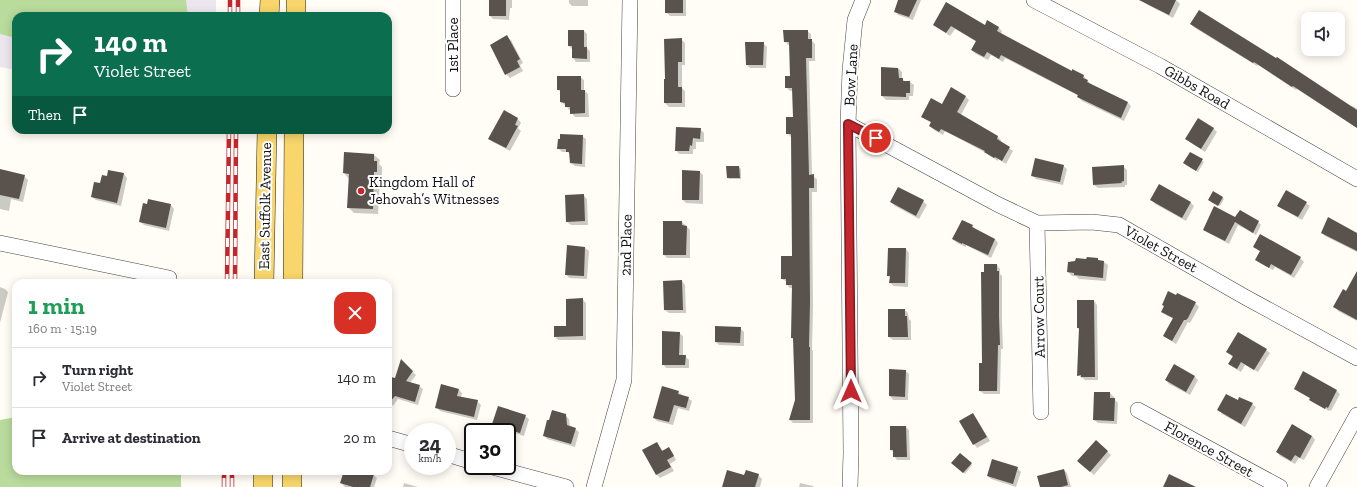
<!DOCTYPE html>
<meta charset="utf-8">
<style>
:root{--surface:#fff;--page:#f7f7f7;--text:#2b2b33;--muted:#7c7c81;--line:#e1e1e2}
body{margin:0;font-family:"Zilla Slab",serif;background:var(--page);color:var(--text);height:100vh;display:flex;flex-direction:column;font-size:15px;white-space:nowrap}
*{box-sizing:border-box;margin:0}
p{font-size:13px;color:var(--muted)}
.icon{flex:none;width:22px;height:22px;fill:none;stroke:currentColor;stroke-width:2;stroke-linecap:round;stroke-linejoin:round}
.map{position:relative;flex:1;overflow:hidden}
.panel{position:absolute;left:12px;top:279px;width:380px;height:196px;display:flex;flex-direction:column;background:var(--surface);border-radius:12px;box-shadow:0 2px 10px #0003}
.panel>*{flex:none}
.hud{position:absolute;left:12px;top:12px;width:380px;height:122px;border-radius:12px;box-shadow:0 2px 10px #0003;background:#0b6e4f;color:#fff;overflow:hidden}
.tools{position:absolute;left:1301px;top:12px;display:grid;gap:8px}
.tools a{display:grid;place-items:center;width:44px;height:44px;border-radius:8px;background:var(--surface);box-shadow:0 2px 10px #0003;font-size:20px}
.speed{position:absolute;left:404px;top:423px;display:flex;gap:8px;font-size:20px;font-weight:700;text-align:center}
.speed>*{display:grid;place-content:center;width:52px;height:52px;border-radius:50%;background:var(--surface);box-shadow:0 2px 10px #0003;line-height:1}
.speed small{font-size:10px;font-weight:400}
.speed .limit{border:2px solid #111;border-radius:6px;background:#fff;color:#111}
.pin{position:absolute;display:grid;place-items:center;width:34px;height:34px;color:#fff;margin:-17px;border:2px solid #fff;border-radius:50%;box-shadow:0 1px 4px #0007}
.me{position:absolute;width:44px;margin:-22px;rotate:0deg;stroke-linejoin:round;filter:drop-shadow(0 0 3px #0008)}
.turn{display:flex;align-items:center;gap:14px;height:84px;padding:0 16px;font-size:18px}
.turn .icon{width:52px;height:52px;stroke-width:2.5}
.turn b{display:block;font-size:28px;line-height:34px}
.then{display:flex;align-items:center;height:38px;padding:0 16px;background:#0003;gap:8px;font-size:15px}
.round{display:grid;place-items:center;flex:none;width:42px;height:42px;border-radius:12px;background:var(--page)}
.summary{display:flex;align-items:center;justify-content:space-between;height:68px;padding:0 16px}
h1{font-size:24px;font-weight:700;line-height:30px;color:#1e9e55}
ul{padding:0;list-style:none}
li{display:flex;align-items:center;gap:12px;height:60px;padding:0 16px;border-top:1px solid var(--line)}
li div{flex:1}
li b{display:block;font-size:15px}
li em{font-style:normal}
.map>svg:first-child{display:block}
.industrial{fill:#eee6ef}
.forest{fill:#b9dc9c}
.shadow{fill:#0003}
.building{fill:#5a524d}
.lines{fill:none;stroke-linecap:round;stroke-linejoin:round}
.minor-casing{stroke:#444;stroke-width:16}
.major-casing{stroke:#222;stroke-width:20}
.minor{stroke:#fff;stroke-width:15}
.major{stroke:#f9d66b;stroke-width:19}
.rail-casing{stroke:#c4262e;stroke-width:4.5}
.rail{stroke:#fff;stroke-width:3;stroke-dasharray:9;stroke-linecap:butt}
.route-casing{stroke:#7f191e;stroke-width:10}
.route{stroke:#c4262e;stroke-width:7}
.poi-dot{fill:#c4262e;stroke:#fff;stroke-width:1.5}
.labels{text-anchor:middle;dominant-baseline:central;stroke-width:4;stroke-linejoin:round;paint-order:stroke}
.street-label{font-size:15px;fill:#111;stroke:#fff}
.poi-label{font-size:15px;fill:#111;stroke:#fff;text-anchor:start}
</style>
<div class="map">
<svg width="1357" height="487" viewBox="0 0 1357 487">
<rect width="100%" height="100%" fill="#fffdf5"/>
<!-- industrial -->
<path class="industrial" d="M0 0H216V16H16V70L0 67Z"/>
<!-- forest -->
<path class="forest" d="M0 0H186L188 16H16V38L0 34Z
M16 417V471H181V487H0V420Z"/>
<!-- shadow -->
<path class="shadow" d="M490 0H512V8H510L509 20 493 19 490 16Z
M569 0H588V6H572L569 3Z
M666 0H686V16H670L666 12Z
M899 0H921L913 20 898 15 895 11Z
M1145 0H1176L1180 4 1173 18 1148 5 1144 2Z
M1191 24 1352 107 1353 106 1357 109V128L1297 89 1296 90 1258 65 1257 66 1195 28Z
M935 25 999 28 1002 31 1001 34 1072 72 1084 76 1091 85 1128 103 1131 106 1124 121 1082 101 1078 97 1079 96 1005 58 1003 62 991 55 988 60 976 54 972 50 977 42 955 29 950 36Z
M584 31 587 34V48L590 51V62H576L573 58V50L569 46Z
M807 31 811 34V40L815 44V61H809L812 176 817 179V192H812L813 307 812 350 813 351V423H793L790 420 796 400 794 340 792 338 793 288H790L787 285V282L782 279 793 257 792 137H791L787 133 794 118 793 91H790L786 87 791 77 790 45H788L785 41Z
M507 37 511 40 523 63 520 65 523 71 510 78 506 74Z
M681 39 685 43V65H682V88L685 91V107H669L665 103V80Z
M763 43 767 47 766 68H750L747 65Z
M898 68 902 72V79L906 82H910L914 85 913 96H909V100H886L882 96Z
M580 77 584 80V90L588 94 589 117H575L566 106 561 102V92L558 90Z
M966 97 969 100 961 115 998 137 1001 140 1000 142 1013 151 1006 164 998 159V161L986 153 945 131 943 135 934 130 930 126 932 123 922 117 942 105Z
M504 112 518 119 521 123 518 128 521 131 510 151 493 142 490 139Z
M1198 120 1214 129 1217 132 1205 152 1186 139Z
M700 129 704 133V142H696V149H693V154H679L676 150Z
M582 136 586 139 585 167 575 166 571 163V155L568 152H562L558 148Z
M1190 153 1204 162 1198 172 1186 165Z
M374 155 380 160 379 164 382 167V177H380L378 214 354 213 348 207 349 179 344 173Z
M1063 166 1067 169 1063 185 1036 179 1032 175Z
M1123 166 1127 170V185H1125V187L1098 188 1094 185Z
M739 167 741 169V179H729L728 177Z
M0 170 24 176 28 180 23 202 11 199 9 211 0 209Z
M700 172 703 175V204L686 203 683 200Z
M124 174 127 178 121 206 96 200 92 197 108 177Z
M583 195 587 199 588 225H571L567 222Z
M1222 197 1224 199 1220 206 1211 202Z
M1152 200 1190 202 1194 206 1186 221 1155 204Z
M923 201 927 205 919 219 895 206 891 202Z
M1306 203 1310 206 1302 220 1282 209 1278 205Z
M171 205 174 209 169 231 144 225 140 221Z
M1236 218 1258 222 1261 225 1256 235 1238 225 1229 244 1207 232 1204 229Z
M682 222 690 230V258H667L664 255Z
M972 226 976 229 995 239 998 243 991 258 966 245V247L957 243 953 239Z
M1322 232 1357 234V252L1325 236Z
M568 247 585 248 589 251 587 279 569 278 566 274Z
M1254 247 1300 258 1304 262 1294 278 1275 267 1273 270 1260 263 1257 260 1261 252Z
M906 249 909 253 908 287 894 286 890 283 891 278 888 276Z
M1097 259 1100 261 1104 262 1108 265 1106 281 1079 279 1076 276H1072L1068 272 1087 260Z
M997 265 1000 269V274L1002 276V321L1003 349H1001L1000 394H984L980 391 983 364 985 273Z
M682 281 685 285 686 313H669L665 310Z
M0 287 5 289 8 292 0 323Z
M1346 292H1357V321L1338 311 1335 307Z
M582 299 586 303V340H558L555 336 567 327Z
M1094 301 1097 305 1098 380H1085L1078 375 1079 330 1078 328Z
M1195 303 1199 307 1190 323 1188 322 1176 344 1168 339 1165 336 1174 319 1166 315 1162 312 1165 306Z
M905 310 908 313 909 319 911 321V340H893L889 337Z
M740 328 744 332V346L719 345 716 342Z
M679 333 683 336V356H685L689 360V368H666L663 364Z
M1266 350 1270 353 1258 372 1245 365 1241 372 1233 367 1230 364 1233 357 1227 352Z
M401 361 416 375 410 383 419 386 423 389 418 405 398 399 393 406 389 402 391 396 388 393V389L396 379Z
M890 370 906 371 909 374 908 400H893L890 396Z
M1304 372 1337 391 1340 394 1331 411 1330 410 1329 411 1314 403 1310 400 1311 399 1299 392 1295 389Z
M1195 377 1198 380 1190 395 1169 384 1166 380Z
M459 390 462 393 461 397 477 401 481 405 477 420 440 411 436 407Z
M678 392 692 401 689 411 678 408 673 425 657 421 654 418Z
M1095 393H1110L1114 397V399L1118 403 1117 424 1098 423 1094 420Z
M1238 402 1252 404 1256 407 1245 427 1222 414 1219 410Z
M565 415 569 419 570 427 575 429 579 432 575 447 547 439 544 435Z
M973 415 976 418 990 441 977 448 974 444Z
M525 416 529 419 524 436 497 427 493 424Z
M1292 425 1312 436 1315 440 1304 460 1299 458 1295 464 1280 456 1277 452Z
M891 427H906L909 430 910 460H897L894 456V453L891 450Z
M1097 442 1111 455 1094 475 1079 461Z
M657 443 663 451 669 449 672 452 676 460 670 464 674 471 660 478 657 475 644 450Z
M960 455 972 465 965 474 953 463Z
M1017 468 1021 472 1016 487 991 479 988 476Z
M1064 470 1067 473 1071 487H1041Z
M345 471H360L373 475 377 478 374 487H345L341 483Z
M758 475 762 479 760 487H723L745 476Z
M404 483 418 487H403Z
M800 483 813 486 814 487H799Z"/>
<!-- building -->
<path class="building" d="M489 0H506V16H489Z
M665 0H683V13H665Z
M898 0H917L909 17 894 12Z
M1139 0H1176L1169 15Z
M946 2 985 25 987 20 999 27 997 31 1010 38 1072 71V69L1084 75 1083 78 1088 80 1087 82 1128 102 1121 118 1077 97 1078 95 1001 55 999 59 987 52 984 57 971 50 976 41 951 26 946 33 933 25Z
M1199 10 1276 58 1277 57 1357 110V128L1293 86 1292 87 1254 62 1253 63 1190 24Z
M568 30H584V47H587V59L572 58V46H568Z
M783 30H808V39H812V58H806L809 175 814 174V188H809L810 302 809 347H810V420H789L795 400 793 338H791L792 285H786V279H781V256H792L791 134H786V117H793L792 88H785V76H790L789 42H784Z
M507 35 520 59 517 61 520 67 505 75 490 45Z
M682 38V62H678V87H682V103H664V79H665L664 39Z
M745 42H764L763 65H746Z
M881 67 898 68 899 78H903V81H910V93H906V97L881 96Z
M557 76H581V90H585V113L570 114V107H565V103L560 102V90H557Z
M951 87 966 96 957 112 998 136 997 139 1010 147 1002 161 995 157 994 158 984 152 985 151 941 129 939 132 929 126 931 122 921 117 931 98 942 104Z
M504 110 518 118 515 125 518 126 506 148 488 139Z
M1198 118 1214 128 1201 149 1185 139Z
M676 127 701 128 700 139 693 138 692 146 690 145 689 151H675Z
M560 134 583 135 582 164 570 163 569 152H566V149H557L558 139H560Z
M344 152 374 154V161H377V172H374L373 209 347 208 349 174 343 173Z
M1190 152 1203 159 1196 171 1183 163Z
M1035 158 1064 165 1060 182 1031 176Z
M1124 165V181L1121 182 1122 183 1093 185 1092 167Z
M726 166H739L740 178H727Z
M0 169 25 175 19 199 0 195Z
M108 170 124 173 117 203 91 197 94 182 100 183 102 175 107 176Z
M682 170 700 171 699 200H682Z
M1159 184 1191 202 1182 218 1150 200Z
M898 187 924 200 916 216 890 202Z
M1286 190 1307 202 1298 217 1277 206Z
M1213 191 1223 197 1218 206 1208 200Z
M584 194 585 221 566 222 565 195Z
M148 199 171 204 166 228 139 222 143 203 147 204Z
M1214 206 1235 217 1240 210 1259 221 1253 233 1235 222 1225 241 1203 230Z
M1328 217 1357 233V251L1321 233Z
M962 220 973 225 972 227 995 239 988 255 962 243V244L952 239Z
M663 221H682V225L687 226 686 255H663Z
M1260 234 1301 257 1291 275 1271 264 1269 268 1255 260 1260 251 1253 247Z
M567 245 585 247 584 276 565 275Z
M888 248H906L905 283H889L890 276H887Z
M1087 257 1098 258V260L1104 261 1103 278 1074 275V273L1067 272 1068 262 1075 261 1076 258 1086 259Z
M984 264H997V271H999V317L1000 345H998L997 391H979V363H982L981 272H984Z
M1357 271V320L1333 307 1343 289 1346 291Z
M682 280 683 310H664L663 281Z
M1168 291 1176 295 1177 293 1196 302 1188 318 1186 320H1184L1172 341 1163 336 1173 318 1161 312 1164 306 1162 305Z
M583 298V336L554 337V326H566V299Z
M1077 300H1094L1095 377H1081V375L1077 376 1079 328H1077Z
M888 309H905V316H907L908 337H888Z
M715 326 741 327 740 343 715 342Z
M662 331 680 332 679 355H686L685 365H662Z
M1238 332 1267 349 1254 370 1241 362 1237 369 1228 364 1233 356 1226 352Z
M401 359 413 371 406 381 420 385 415 402 395 396 389 403 388 402 390 394 388 393V386L391 377 395 378Z
M1174 364 1195 376 1186 392 1165 380Z
M889 369 906 370 905 397 889 396Z
M1303 371 1337 390 1328 408 1326 407 1325 409 1309 400 1310 398 1294 389Z
M441 384 459 389 457 396 478 400 474 417 435 408Z
M662 386 679 391 678 394 689 397 686 408 674 405 669 422 653 418Z
M1094 392H1110V398H1115L1114 421 1093 420Z
M1226 394 1238 400 1239 397 1253 403 1241 424 1217 410Z
M498 406 526 415 520 433 492 424Z
M552 410 566 414 567 425 576 428 571 444 543 436 547 420H549Z
M973 413 987 437 973 445 959 421Z
M1292 424 1312 436 1300 458 1295 455 1291 461 1276 452Z
M890 426H906L907 457H893V450H890Z
M1096 440 1108 451 1090 472 1077 461Z
M657 442 662 451 669 447 674 456 667 460 671 467 656 475 642 450Z
M960 453 972 463 963 473 951 463Z
M992 459 1018 467 1013 484 987 476Z
M1064 469 1068 485 1061 487H1040L1037 476Z
M727 470 744 475 746 470 759 474 755 487H722Z
M344 471H364L374 474 370 487H353L340 483Z
M1169 474 1196 487H1163Z"/>
<g class="lines">
<defs>
<path id="minor" d="M1034 0 1160 66 1357 179
M453 89V0
M848 124 997 204 1037 223 1092 222 1119 225 1245 297 1357 358
M1037 223 1041 412
M0 243 169 278
M1138 410 1280 487
M388 438 413 445
M447 454 473 462
M489 466 566 487
M594 487 624 380 630 0
M850 487 851 453 848 124 850 70 855 20 863 0
M1317 487 1357 415"/>
<path id="major" d="M269 16 270 0
M296 16V0
M264 283 267 130
M293 283 294 130
M263 487V471
M292 487V471"/>
</defs>
<!-- minor casing -->
<use href="#minor" class="minor-casing"/>
<!-- major casing -->
<use href="#major" class="major-casing"/>
<!-- minor -->
<use href="#minor" class="minor"/>
<!-- major -->
<use href="#major" class="major"/>
<defs>
<path id="rail" d="M230 16V0
M238 16V0
M227 283 229 130
M235 283 236 130
M224 487V471
M232 487V471"/>
</defs>
<!-- rail casing -->
<use href="#rail" class="rail-casing"/>
<!-- rail -->
<use href="#rail" class="rail"/>
</g>
<g class="lines">
<defs>
<path id="route" d="M851 391 848 124 876 138"/>
</defs>
<!-- route casing -->
<use href="#route" class="route-casing"/>
<!-- route -->
<use href="#route" class="route"/>
</g>
<!-- markers -->
<circle class="poi-dot" cx="361" cy="191" r="4"/>
<g class="labels">
<!-- street labels -->
<g class="street-label">
<text transform="translate(453 45) rotate(-90)">1st Place</text>
<text transform="translate(851 75) rotate(-87)">Bow Lane</text>
<text transform="translate(1197 87) rotate(30)">Gibbs Road</text>
<text transform="translate(265 206) rotate(-89)">East Suffolk Avenue</text>
<text transform="translate(626 245) rotate(-89)">2nd Place</text>
<text transform="translate(1161 249) rotate(29)">Violet Street</text>
<text transform="translate(1039 317) rotate(-91)">Arrow Court</text>
<text transform="translate(1209 449) rotate(29)">Florence Street</text>
</g>
<!-- poi labels -->
<g class="poi-label">
<text x="369" y="182">Kingdom Hall of<tspan x="369" dy="17">Jehovah’s Witnesses</tspan></text>
</g>
</g>
</svg>
<div class="tools">
<a><svg class="icon" aria-label="sound" viewBox="0 0 24 24"><path d="M4 9h4l5-4v14l-5-4H4zM17 9q2 3 0 6"/></svg></a>
</div>
<div class="speed"><div>24<small>km/h</small></div><div class="limit">30</div></div>
<div class="pin" style="left:876px;top:138px;background:#d93025"><svg class="icon" aria-label="arrive" viewBox="0 0 24 24"><path d="M6 21V4h12l-3 4 3 4H6"/></svg></div>
<svg class="me" style="left:851px;top:391px" viewBox="-20 -20 40 40"><path d="M0-17L14 15 0 8-14 15z" fill="#c4262e" stroke="#fff" stroke-width="4"/></svg>
<div class="hud">
<div class="turn"><svg class="icon" aria-label="right" viewBox="0 0 24 24"><path d="M7 20v-9h11M14 6l5 5-5 5"/></svg><div><b>140 m</b>Violet Street</div></div>
<div class="then">Then<svg class="icon" aria-label="arrive" viewBox="0 0 24 24"><path d="M6 21V4h12l-3 4 3 4H6"/></svg></div>
</div>
<section class="panel">
<div class="summary"><div><h1>1 min</h1><p>160 m · 15:19</p></div><a class="round" style="background:#d93025;color:#fff"><svg class="icon" aria-label="close" viewBox="0 0 24 24"><path d="M6 6l12 12M18 6L6 18"/></svg></a></div>
<ul>
<li><svg class="icon" aria-label="right" viewBox="0 0 24 24"><path d="M7 20v-9h11M14 6l5 5-5 5"/></svg><div><b>Turn right</b><p>Violet Street</p></div><em>140 m</em></li>
<li><svg class="icon" aria-label="arrive" viewBox="0 0 24 24"><path d="M6 21V4h12l-3 4 3 4H6"/></svg><div><b>Arrive at destination</b></div><em>20 m</em></li>
</ul>
</section>
</div>
